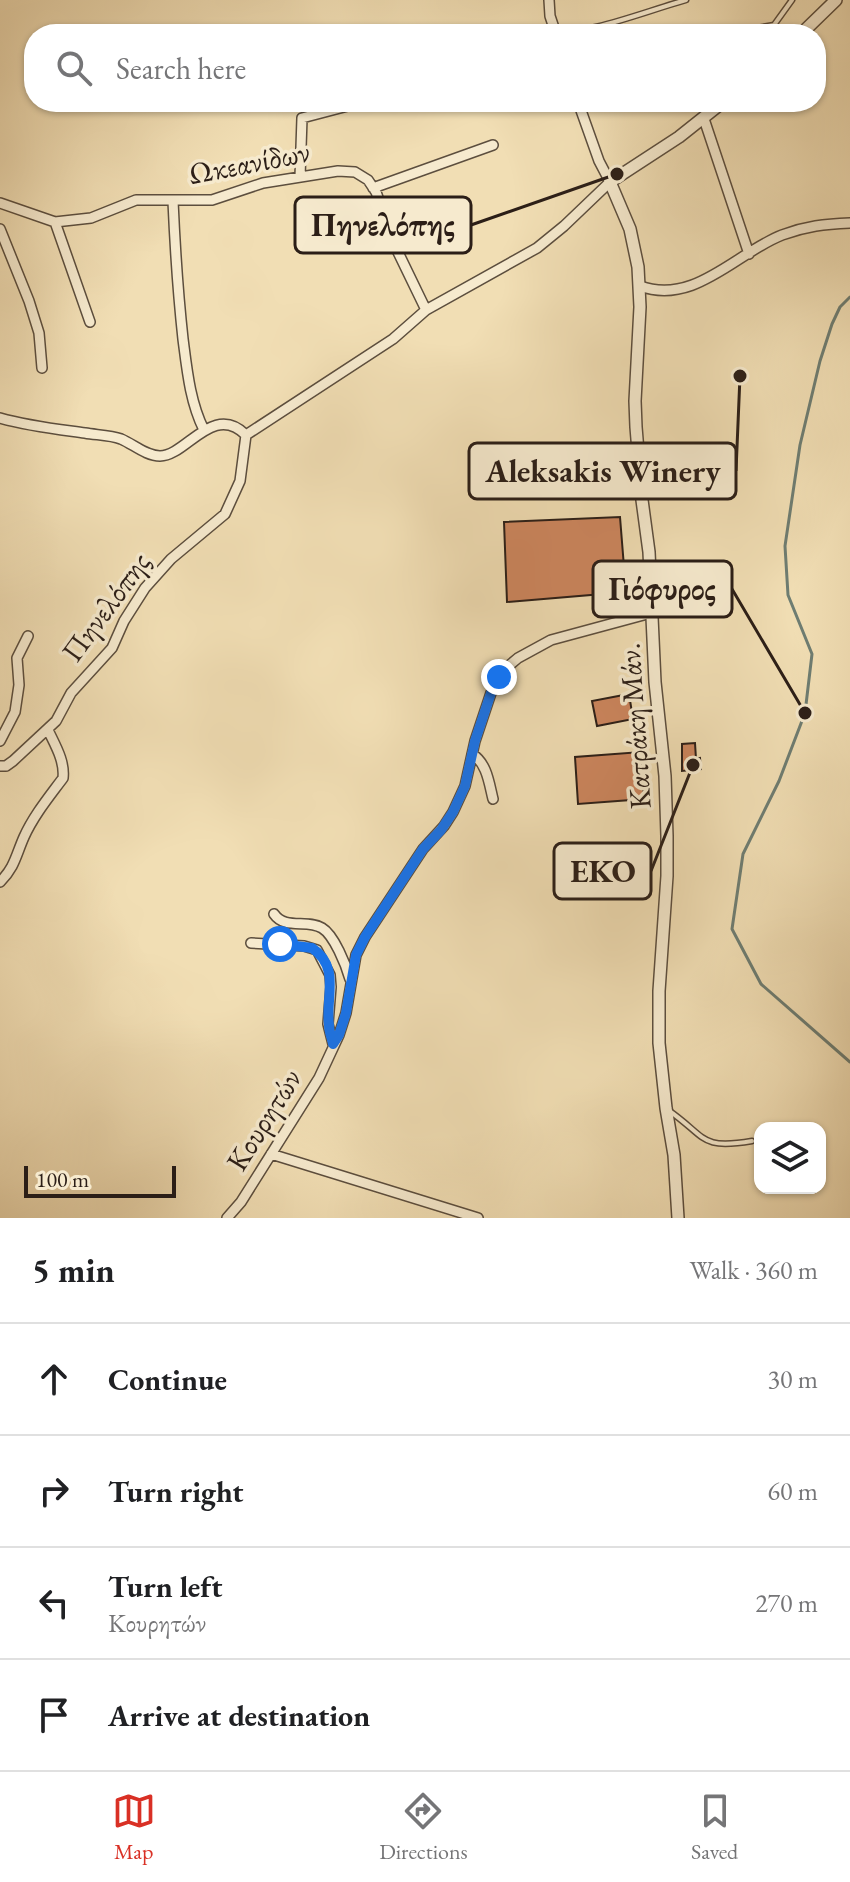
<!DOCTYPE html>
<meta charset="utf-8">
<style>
body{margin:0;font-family:"EB Garamond",serif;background:#f2f2f2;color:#202124}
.controls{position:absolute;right:24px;bottom:24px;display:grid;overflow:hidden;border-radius:16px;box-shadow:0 2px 6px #0004}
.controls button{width:72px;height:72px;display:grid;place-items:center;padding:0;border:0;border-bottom:2px solid #e0e0e0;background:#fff;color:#202124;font:40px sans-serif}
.scale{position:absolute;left:24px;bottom:20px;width:152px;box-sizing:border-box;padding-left:8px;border:4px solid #2b1e17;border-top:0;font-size:22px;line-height:28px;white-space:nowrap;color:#2b1e17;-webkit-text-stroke:6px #f6eace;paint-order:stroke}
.stop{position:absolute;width:24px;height:24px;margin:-18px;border:6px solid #1a73e8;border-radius:50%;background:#fff}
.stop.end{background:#1a73e8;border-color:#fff;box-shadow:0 2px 8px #0008}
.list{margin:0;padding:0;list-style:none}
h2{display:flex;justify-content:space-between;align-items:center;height:104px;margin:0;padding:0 32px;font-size:34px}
h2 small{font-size:26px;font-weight:400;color:#757577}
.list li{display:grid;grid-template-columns:52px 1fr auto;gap:24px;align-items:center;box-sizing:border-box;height:112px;padding:0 32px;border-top:2px solid #e0e0e0}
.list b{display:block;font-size:30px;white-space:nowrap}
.list p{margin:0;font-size:26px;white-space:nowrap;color:#757577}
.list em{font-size:26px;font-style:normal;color:#757577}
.icon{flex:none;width:44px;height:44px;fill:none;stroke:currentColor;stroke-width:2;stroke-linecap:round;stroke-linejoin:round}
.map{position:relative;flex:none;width:850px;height:1218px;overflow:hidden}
.search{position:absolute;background:#fff;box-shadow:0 2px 6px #0004;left:24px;right:24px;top:24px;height:88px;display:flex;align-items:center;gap:20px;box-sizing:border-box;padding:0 28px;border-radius:32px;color:#757577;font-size:30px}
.sheet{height:552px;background:#fff}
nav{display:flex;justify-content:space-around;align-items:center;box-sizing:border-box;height:112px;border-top:2px solid #e0e0e0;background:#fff;font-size:22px;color:#757577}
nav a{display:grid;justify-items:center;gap:4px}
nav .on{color:#d93025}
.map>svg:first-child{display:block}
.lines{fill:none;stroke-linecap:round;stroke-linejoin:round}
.stream{stroke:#6e7d72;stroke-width:3}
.building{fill:#cd865e;stroke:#2b1e17;stroke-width:2}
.service-casing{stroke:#5c4e3e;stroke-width:7}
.minor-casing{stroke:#5c4e3e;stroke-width:12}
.tertiary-casing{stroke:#5c4e3e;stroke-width:14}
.service{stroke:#f6eace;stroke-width:4}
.minor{stroke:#f6eace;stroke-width:9}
.tertiary{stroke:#f6eace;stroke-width:11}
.route{stroke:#1a73e8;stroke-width:10}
.labels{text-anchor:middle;stroke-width:7;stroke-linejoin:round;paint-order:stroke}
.street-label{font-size:30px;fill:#2b1e17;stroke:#f6eace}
.leader{fill:none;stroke:#2b1e17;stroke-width:3}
.callout-dot{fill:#2b1e17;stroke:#f6eace;stroke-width:3}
.callout{fill:#f6eace;stroke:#2b1e17;stroke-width:3}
.callout-label{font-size:32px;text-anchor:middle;font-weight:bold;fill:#2b1e17}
</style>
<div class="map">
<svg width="850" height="1218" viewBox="0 0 850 1218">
<rect width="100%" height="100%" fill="#f1deb4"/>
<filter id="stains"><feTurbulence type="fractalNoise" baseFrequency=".0025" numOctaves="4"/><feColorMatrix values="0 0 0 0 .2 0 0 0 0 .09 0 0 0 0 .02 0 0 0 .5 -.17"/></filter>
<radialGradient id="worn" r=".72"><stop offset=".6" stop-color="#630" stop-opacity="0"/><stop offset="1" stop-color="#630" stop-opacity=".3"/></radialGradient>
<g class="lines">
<path class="stream" d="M850 297 840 307 832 324 820 361 800 445 785 546 788 595 812 654 805 713 779 781 743 854 732 929 761 984 850 1062"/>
</g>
<path class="building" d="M620 517 626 592 507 602 504 522Z
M629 694 633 719 597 726 592 701Z
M695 743 696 759 700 758 701 769 682 771V744Z
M641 752 644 799 578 804 575 757Z"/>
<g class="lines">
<g class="service-casing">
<path id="service" d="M774 25 792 0
M543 34C591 34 640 13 686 0
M723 34 774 25 787 34
M668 1110C707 1137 699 1150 752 1141"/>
</g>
<g class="minor-casing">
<path id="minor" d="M549 0 550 16 556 34
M704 119 749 254
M300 177 302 118 363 102
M373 188 493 145
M173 201C175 247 178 293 183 339 187 370 190 402 204 430
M0 203 55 222 91 218 136 200H212L263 183 338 171 355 172 368 180 376 192 396 248 426 310
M55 222 90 322
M0 229 29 301 39 333 42 368
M640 286C694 306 736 253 782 235 806 226 825 224 850 223
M0 418C28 426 56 429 85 433 96 435 110 435 121 439 133 444 146 456 160 456 186 456 213 402 246 435L240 481 225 514 171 559 145 588 124 621 112 648 71 693 56 721 13 761 6 766H0
M246 435 393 339 426 310 537 248 564 226 610 182 599 161 578 102
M0 741 15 712 19 685 17 658 28 636
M472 754C487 763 489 783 493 799
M0 882C15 867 16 855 24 837 34 815 49 797 63 778 65 761 55 745 48 730
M274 914C285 930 307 919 322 928 334 935 346 965 350 979
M251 943 304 946 317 950 330 975 331 987 328 1024 333 1044
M271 1154 478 1218
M227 1218 241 1202 319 1078 339 1035 346 1013 356 955 365 937 423 849 444 826 453 812 465 786 475 741 491 693 497 680 505 669 518 658 551 640 651 613"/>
</g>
<g class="tertiary-casing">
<path id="tertiary" d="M801 34 836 0
M678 1218 674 1155 666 1108 659 1043V991L667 876V836L665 776 655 682 649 552 642 500 636 427 635 401 640 307 638 267 630 229 610 182 679 137 723 102"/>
</g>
<use href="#service" class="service"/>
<use href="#minor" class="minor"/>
<use href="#tertiary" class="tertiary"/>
</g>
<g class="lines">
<path class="route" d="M280 944 312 948C341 967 325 998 329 1025 329 1032 332 1038 333 1044L339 1035 346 1013 356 955 365 937 423 849 441 830 453 812 465 786 475 741 491 693 499 677"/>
</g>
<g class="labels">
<g class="street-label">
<text transform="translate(249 163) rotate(-11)" y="10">Ωκεανίδων</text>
<text transform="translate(106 607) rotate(-54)" y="10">Πηνελόπης</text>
<text transform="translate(635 726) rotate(-94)" y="10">Κατράκη Μάν.</text>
<text transform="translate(264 1120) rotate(-58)" y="10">Κουρητών</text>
</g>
</g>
<path class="leader" d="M617 174L471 225M740 376L736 471M805 713L732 589M693 765L651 871"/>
<g class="callout-dot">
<circle cx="617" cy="174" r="8"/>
<circle cx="740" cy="376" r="8"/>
<circle cx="805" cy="713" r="8"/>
<circle cx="693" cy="765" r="8"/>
</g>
<g class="callout">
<rect x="295" y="197" width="176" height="56" rx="8"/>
<rect x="469" y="443" width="267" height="56" rx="8"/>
<rect x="593" y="561" width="139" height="56" rx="8"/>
<rect x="554" y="843" width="97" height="56" rx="8"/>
</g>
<g class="callout-label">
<text x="383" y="236">Πηνελόπης</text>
<text x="603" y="482">Aleksakis Winery</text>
<text x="662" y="600">Γιόφυρος</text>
<text x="603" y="882">EKO</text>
</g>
<rect width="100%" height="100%" filter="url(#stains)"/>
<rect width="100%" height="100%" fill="url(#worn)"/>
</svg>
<div class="controls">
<button><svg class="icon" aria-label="layers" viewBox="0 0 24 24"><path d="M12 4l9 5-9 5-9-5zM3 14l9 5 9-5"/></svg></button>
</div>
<div class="scale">100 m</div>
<div class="stop" style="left:280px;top:944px"></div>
<div class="stop end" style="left:499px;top:677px"></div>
<div class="search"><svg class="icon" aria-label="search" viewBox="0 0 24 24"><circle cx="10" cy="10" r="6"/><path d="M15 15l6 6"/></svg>Search here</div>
</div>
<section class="sheet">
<h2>5 min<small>Walk · 360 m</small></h2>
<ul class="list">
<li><svg class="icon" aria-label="ahead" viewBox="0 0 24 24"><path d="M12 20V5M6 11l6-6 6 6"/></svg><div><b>Continue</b></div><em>30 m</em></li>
<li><svg class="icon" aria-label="right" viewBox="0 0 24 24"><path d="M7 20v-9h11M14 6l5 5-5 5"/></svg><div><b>Turn right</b></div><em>60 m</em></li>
<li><svg class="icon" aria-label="left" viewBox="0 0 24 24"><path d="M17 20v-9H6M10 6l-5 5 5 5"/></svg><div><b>Turn left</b><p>Κουρητών</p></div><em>270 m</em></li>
<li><svg class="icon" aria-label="arrive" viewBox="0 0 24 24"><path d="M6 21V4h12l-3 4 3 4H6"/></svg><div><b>Arrive at destination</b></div></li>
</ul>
</section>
<nav>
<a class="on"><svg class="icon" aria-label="map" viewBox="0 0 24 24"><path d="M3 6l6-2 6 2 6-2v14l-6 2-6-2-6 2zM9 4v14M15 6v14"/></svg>Map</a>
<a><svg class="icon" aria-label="directions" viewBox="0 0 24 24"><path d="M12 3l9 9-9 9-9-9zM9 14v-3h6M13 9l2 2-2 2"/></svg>Directions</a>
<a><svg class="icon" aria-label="saved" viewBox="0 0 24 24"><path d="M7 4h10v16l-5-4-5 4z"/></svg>Saved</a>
</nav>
